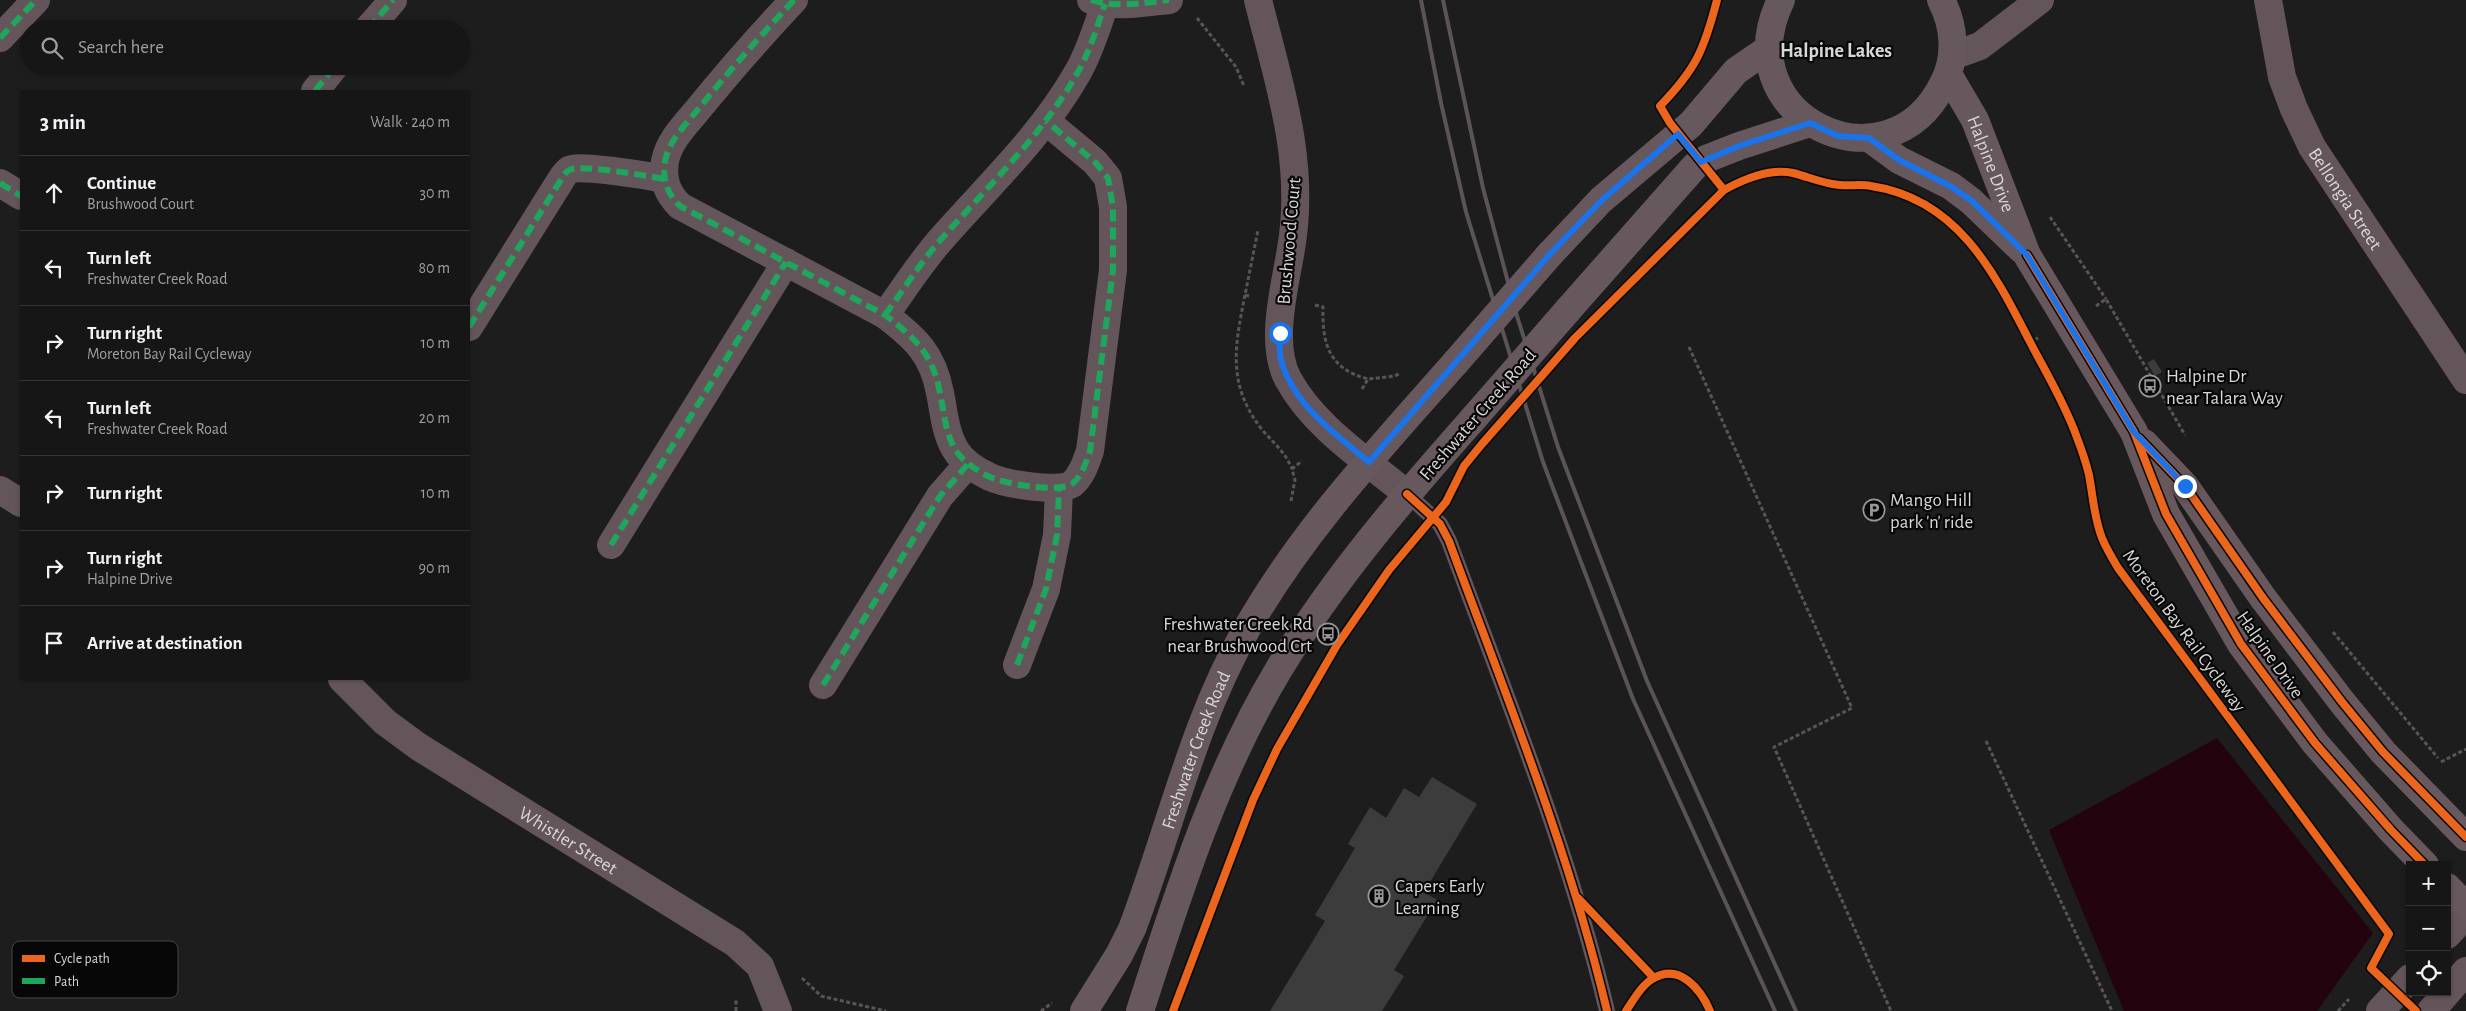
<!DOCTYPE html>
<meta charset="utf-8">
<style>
body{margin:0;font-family:"Alegreya Sans",sans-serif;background:#1f1f1f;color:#f1f3f6}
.controls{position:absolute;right:15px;bottom:15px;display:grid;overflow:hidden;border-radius:0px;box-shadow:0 1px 4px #0004}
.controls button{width:45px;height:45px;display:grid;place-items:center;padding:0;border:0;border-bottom:1px solid #353535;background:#161616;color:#f1f3f6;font:25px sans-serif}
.stop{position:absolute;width:15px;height:15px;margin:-11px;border:4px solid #1a73e8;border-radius:50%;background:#fff}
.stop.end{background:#1a73e8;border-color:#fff;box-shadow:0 1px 5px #0008}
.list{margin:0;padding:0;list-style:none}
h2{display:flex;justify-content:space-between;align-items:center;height:65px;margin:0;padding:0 20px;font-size:21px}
h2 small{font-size:16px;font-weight:400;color:#9e9fa1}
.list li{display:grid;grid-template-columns:32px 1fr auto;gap:15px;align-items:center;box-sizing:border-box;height:75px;padding:0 20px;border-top:1px solid #353535}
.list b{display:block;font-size:19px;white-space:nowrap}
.list p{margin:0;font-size:16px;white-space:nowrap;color:#9e9fa1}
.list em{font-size:16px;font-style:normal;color:#9e9fa1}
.icon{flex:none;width:28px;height:28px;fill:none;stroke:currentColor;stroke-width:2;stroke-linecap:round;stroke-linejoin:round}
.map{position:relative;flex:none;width:2466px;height:1011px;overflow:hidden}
.search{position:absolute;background:#161616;box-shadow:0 1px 4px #0004;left:20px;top:20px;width:450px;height:55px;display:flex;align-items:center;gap:12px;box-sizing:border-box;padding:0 18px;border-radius:28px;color:#9e9fa1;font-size:19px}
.panel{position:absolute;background:#161616;box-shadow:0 1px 4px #0004;left:20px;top:90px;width:450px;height:590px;border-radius:0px}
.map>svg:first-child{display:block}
.water{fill:#22030e}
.building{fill:#3b3c3b}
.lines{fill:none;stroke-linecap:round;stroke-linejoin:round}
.path{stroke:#5b5457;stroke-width:3;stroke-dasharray:4 2.5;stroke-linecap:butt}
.service{stroke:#64555b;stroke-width:16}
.minor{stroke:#64555b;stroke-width:28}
.secondary{stroke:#67585e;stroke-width:28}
.rail{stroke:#5a5457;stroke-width:4}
.secondary-bridge{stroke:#67585e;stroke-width:28}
.quiet{stroke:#20a55d;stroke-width:6;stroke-dasharray:12 6;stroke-linecap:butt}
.cycleway-casing{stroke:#080707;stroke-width:11}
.cycleway{stroke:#eb651d;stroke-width:8}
.route{stroke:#1a73e8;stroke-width:6}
.labels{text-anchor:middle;stroke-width:4.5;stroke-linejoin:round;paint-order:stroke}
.street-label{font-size:19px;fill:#d8d6d7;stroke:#080707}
.poi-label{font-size:19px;fill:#d8d6d7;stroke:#080707;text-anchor:start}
.neighbourhood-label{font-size:20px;font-weight:bold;fill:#d8d6d7;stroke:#080707}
.key{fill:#080707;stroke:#464545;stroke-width:1}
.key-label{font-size:14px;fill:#d8d6d7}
</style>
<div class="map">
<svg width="2466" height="1011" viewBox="0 0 2466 1011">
<rect width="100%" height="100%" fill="#1e1d1d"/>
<path class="water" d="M2217 738 2373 933 2317 1011H2124L2049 830Z"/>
<path class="building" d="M2154 359 2162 372 2155 376 2147 363Z
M1432 777 1477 804 1424 892 1437 900 1394 970 1404 976 1382 1011H1270L1325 921 1315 915 1355 848 1348 844 1370 807 1386 818 1404 788 1419 797Z"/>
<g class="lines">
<path class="path" d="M1197 18 1236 67 1244 86
M2050 217 2106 299
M1245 295C1235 345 1227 383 1260 427 1272 442 1285 451 1292 469
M1249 296 1245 295 1258 230
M1315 305 1323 307C1322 344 1329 369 1368 379
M2096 306 2106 299 2185 435
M2030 342 2038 338
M1689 347 1852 708 1774 747 1891 1011
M1362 389 1368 379 1395 376 1400 373
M1291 501 1295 480 1292 469 1302 461
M2333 632 2438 758
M1986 741 2112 1011
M2441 762 2466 749
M802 978 821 996 886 1011
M736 1011V999
M1041 1011 1052 1003
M2338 1011 2349 999"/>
<path class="service" d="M1407 494 1440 524 1449 541C1506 696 1569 850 1607 1011"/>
<g class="minor">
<path d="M794 0C761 35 730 70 700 107 687 123 669 140 665 161 662 180 667 193 680 206L885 315C915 338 933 354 940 393 944 412 945 432 955 449 962 461 977 471 990 477 1005 484 1059 493 1072 484 1082 476 1086 462 1090 451L1113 270V207L1108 178 1095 162 1046 121"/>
<path d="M1091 0C1116 8 1143 3 1169 0"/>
<path d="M1258 0C1279 84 1306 161 1291 249 1285 286 1269 344 1288 379 1314 427 1366 460 1407 494"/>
<path id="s1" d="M2268 0 2282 77 2294 109 2312 147 2466 380"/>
<path d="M368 29 393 0"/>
<path d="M0 38 36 0"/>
<path d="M1952 56 1980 46 2040 0"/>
<path d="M315 91 335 66"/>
<path d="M0 183 21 196"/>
<path d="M885 315C904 289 922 260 944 236 991 183 1043 134 1078 72 1090 51 1097 27 1105 4"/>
<path d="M469 327 557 186C560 182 564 173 569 170 578 164 650 176 664 179"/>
<path d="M0 490 21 503"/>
<path d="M611 545 786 262"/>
<path d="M1017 665 1046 589 1057 535 1059 489"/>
<path id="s2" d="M342 679 385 722 419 747 735 943 760 966 778 1011"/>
<path d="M823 685 940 496 968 464"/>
<path d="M2447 935 2466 915"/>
<path d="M2380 1011 2410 978"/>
<path d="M2431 1011 2466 971"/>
</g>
<g class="secondary">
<path d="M1781 0C1724 116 1887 196 1943 84 1957 58 1955 26 1941 0"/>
<path id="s3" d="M1948 74 1975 120 2027 255 2134 432 2166 514 2241 644 2315 743 2391 830 2425 865"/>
<path d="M1869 138 1899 160 1951 186 1971 201 2021 249"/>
<path d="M1550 254 1601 200 1691 124 1736 71 1768 49"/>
<path d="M1568 310 1695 166 1706 159 1739 146 1810 123"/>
<path d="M2144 443 2185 486 2263 598 2342 702 2383 752 2466 837"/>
<path d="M2447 887 2466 906"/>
<path id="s4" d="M1084 1011 1119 955 1132 929C1170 829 1193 723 1246 630 1302 531 1381 447 1456 362"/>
<path d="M1140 1011C1178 894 1215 775 1279 669 1334 578 1403 498 1473 419"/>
</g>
<path class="rail" d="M1421 0 1441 103 1466 212 1543 462 1633 699 1775 1011
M1443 0 1483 188 1517 316 1558 447 1647 681 1796 1011"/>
<path class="secondary-bridge" d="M1456 362 1550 254
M1473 419 1568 310"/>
<path class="quiet" d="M794 0C761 35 730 70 700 107 687 123 669 140 665 161 662 180 667 193 680 206L885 315C915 338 933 354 940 393 944 412 945 432 955 449 962 461 977 471 990 477 1005 484 1059 493 1072 484 1082 476 1086 462 1090 451L1113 270V207L1108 178 1095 162 1046 121
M1091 0C1116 8 1143 3 1169 0
M368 29 393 0
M0 38 36 0
M315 91 335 66
M0 183 21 196
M885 315C904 289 922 260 944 236 991 183 1043 134 1078 72 1090 51 1097 27 1105 4
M469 327 557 186C560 182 564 173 569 170 578 164 650 176 664 179
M611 545 786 262
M1017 665 1046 589 1057 535 1059 489
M823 685 940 496 968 464"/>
<g class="cycleway-casing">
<path id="cycleway" d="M1717 0C1704 50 1696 69 1660 106L1670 123 1724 190C1744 179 1769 168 1793 173 1809 177 1823 184 1840 185 1850 186 1861 184 1871 186 1957 199 1993 270 2029 340 2045 371 2064 402 2076 435 2081 448 2086 462 2089 475 2093 496 2094 518 2102 538 2106 548 2112 558 2118 568L2389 934 2371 968 2416 1011
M2027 255 2134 432 2166 514 2241 644 2315 743 2391 830 2425 865
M2139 438 2185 486 2263 598 2342 702 2383 752 2466 837
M1407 494 1440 524 1449 541C1506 696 1569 850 1607 1011
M1578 898 1654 978
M1173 1011 1253 800 1277 749 1337 645 1389 570 1446 502 1464 466 1482 444 1575 338 1724 190
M1626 1011C1633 1001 1642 984 1654 978 1680 963 1701 990 1710 1011"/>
</g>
<use href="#cycleway" class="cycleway"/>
</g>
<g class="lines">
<path class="route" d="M1280 333C1280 342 1279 352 1281 360 1293 404 1335 434 1369 462L1550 254 1602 200 1678 134 1701 162 1739 146 1810 123 1838 136 1869 138 1899 160 1950 186 1972 201 2027 255 2134 432 2185 486"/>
</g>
<defs>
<g id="bus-ring" transform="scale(1.125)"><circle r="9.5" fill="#080707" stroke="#979596" stroke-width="1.5"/><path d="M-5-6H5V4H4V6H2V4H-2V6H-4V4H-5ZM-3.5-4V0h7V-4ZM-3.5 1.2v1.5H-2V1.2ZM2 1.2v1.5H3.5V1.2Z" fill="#979596"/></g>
<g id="parking-ring" transform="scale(1.125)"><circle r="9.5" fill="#080707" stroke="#979596" stroke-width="1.5"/><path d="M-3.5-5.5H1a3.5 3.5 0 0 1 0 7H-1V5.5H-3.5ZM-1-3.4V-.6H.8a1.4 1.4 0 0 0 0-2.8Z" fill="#979596"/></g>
<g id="building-ring" transform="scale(1.125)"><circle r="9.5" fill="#080707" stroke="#979596" stroke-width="1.5"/><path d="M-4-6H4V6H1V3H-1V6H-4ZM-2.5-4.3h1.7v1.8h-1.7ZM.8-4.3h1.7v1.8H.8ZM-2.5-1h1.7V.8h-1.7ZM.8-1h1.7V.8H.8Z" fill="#979596"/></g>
</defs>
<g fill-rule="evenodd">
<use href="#bus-ring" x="2150" y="386"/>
<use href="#parking-ring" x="1874" y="510"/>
<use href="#bus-ring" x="1328" y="634"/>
<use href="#building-ring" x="1379" y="896"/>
</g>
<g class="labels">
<g class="street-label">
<text dy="7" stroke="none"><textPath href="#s3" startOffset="100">Halpine Drive</textPath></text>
<text dy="7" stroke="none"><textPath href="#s1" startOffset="216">Bellongia Street</textPath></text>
<text transform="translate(1288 241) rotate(-85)" y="7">Brushwood Court</text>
<text transform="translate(1477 414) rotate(-49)" y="7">Freshwater Creek Road</text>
<text transform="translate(2185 630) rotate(54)" y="7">Moreton Bay Rail Cycleway</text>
<text transform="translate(2271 654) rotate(55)" y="7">Halpine Drive</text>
<text dy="7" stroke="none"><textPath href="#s4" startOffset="285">Freshwater Creek Road</textPath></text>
<text dy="7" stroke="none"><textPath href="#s2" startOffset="279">Whistler Street</textPath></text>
</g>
<g class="poi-label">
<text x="2166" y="382">Halpine Dr<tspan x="2166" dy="22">near Talara Way</tspan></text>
<text x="1890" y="506">Mango Hill<tspan x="1890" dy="22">park 'n' ride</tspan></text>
<text x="1312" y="630" text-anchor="end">Freshwater Creek Rd<tspan x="1312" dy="22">near Brushwood Crt</tspan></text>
<text x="1395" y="892">Capers Early<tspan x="1395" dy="22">Learning</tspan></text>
</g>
<g class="neighbourhood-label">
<text x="1836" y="57">Halpine Lakes</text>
</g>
</g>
<rect x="12" y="941" width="166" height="57" rx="8" class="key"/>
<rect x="22" y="955" width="23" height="7" fill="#eb651d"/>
<rect x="22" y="978" width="23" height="6" fill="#20a55d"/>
<g class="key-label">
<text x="54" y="963">Cycle path</text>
<text x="54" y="986">Path</text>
</g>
</svg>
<div class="controls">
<button>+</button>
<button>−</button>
<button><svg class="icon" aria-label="locate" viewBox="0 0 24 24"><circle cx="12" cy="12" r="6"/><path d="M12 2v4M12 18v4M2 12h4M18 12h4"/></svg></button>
</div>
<div class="stop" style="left:1280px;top:333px"></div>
<div class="stop end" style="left:2185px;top:486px"></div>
<div class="search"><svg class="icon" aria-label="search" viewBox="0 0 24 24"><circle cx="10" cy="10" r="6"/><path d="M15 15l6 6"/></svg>Search here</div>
<section class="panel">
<h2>3 min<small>Walk · 240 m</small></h2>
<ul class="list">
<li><svg class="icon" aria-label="ahead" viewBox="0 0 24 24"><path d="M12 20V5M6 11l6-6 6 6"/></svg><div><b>Continue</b><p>Brushwood Court</p></div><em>30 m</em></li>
<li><svg class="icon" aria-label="left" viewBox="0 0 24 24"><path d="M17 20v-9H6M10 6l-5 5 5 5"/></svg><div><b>Turn left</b><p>Freshwater Creek Road</p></div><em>80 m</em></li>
<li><svg class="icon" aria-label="right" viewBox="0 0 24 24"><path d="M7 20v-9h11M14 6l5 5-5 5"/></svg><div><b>Turn right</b><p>Moreton Bay Rail Cycleway</p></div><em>10 m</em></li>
<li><svg class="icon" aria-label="left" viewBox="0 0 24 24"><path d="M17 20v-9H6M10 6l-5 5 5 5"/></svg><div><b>Turn left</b><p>Freshwater Creek Road</p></div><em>20 m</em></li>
<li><svg class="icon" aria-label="right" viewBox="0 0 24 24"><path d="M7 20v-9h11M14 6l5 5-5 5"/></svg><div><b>Turn right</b></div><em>10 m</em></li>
<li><svg class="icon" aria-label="right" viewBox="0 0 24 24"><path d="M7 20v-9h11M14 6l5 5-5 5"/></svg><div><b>Turn right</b><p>Halpine Drive</p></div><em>90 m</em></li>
<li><svg class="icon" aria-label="arrive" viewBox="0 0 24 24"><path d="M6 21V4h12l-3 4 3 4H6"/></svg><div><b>Arrive at destination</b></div></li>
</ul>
</section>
</div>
